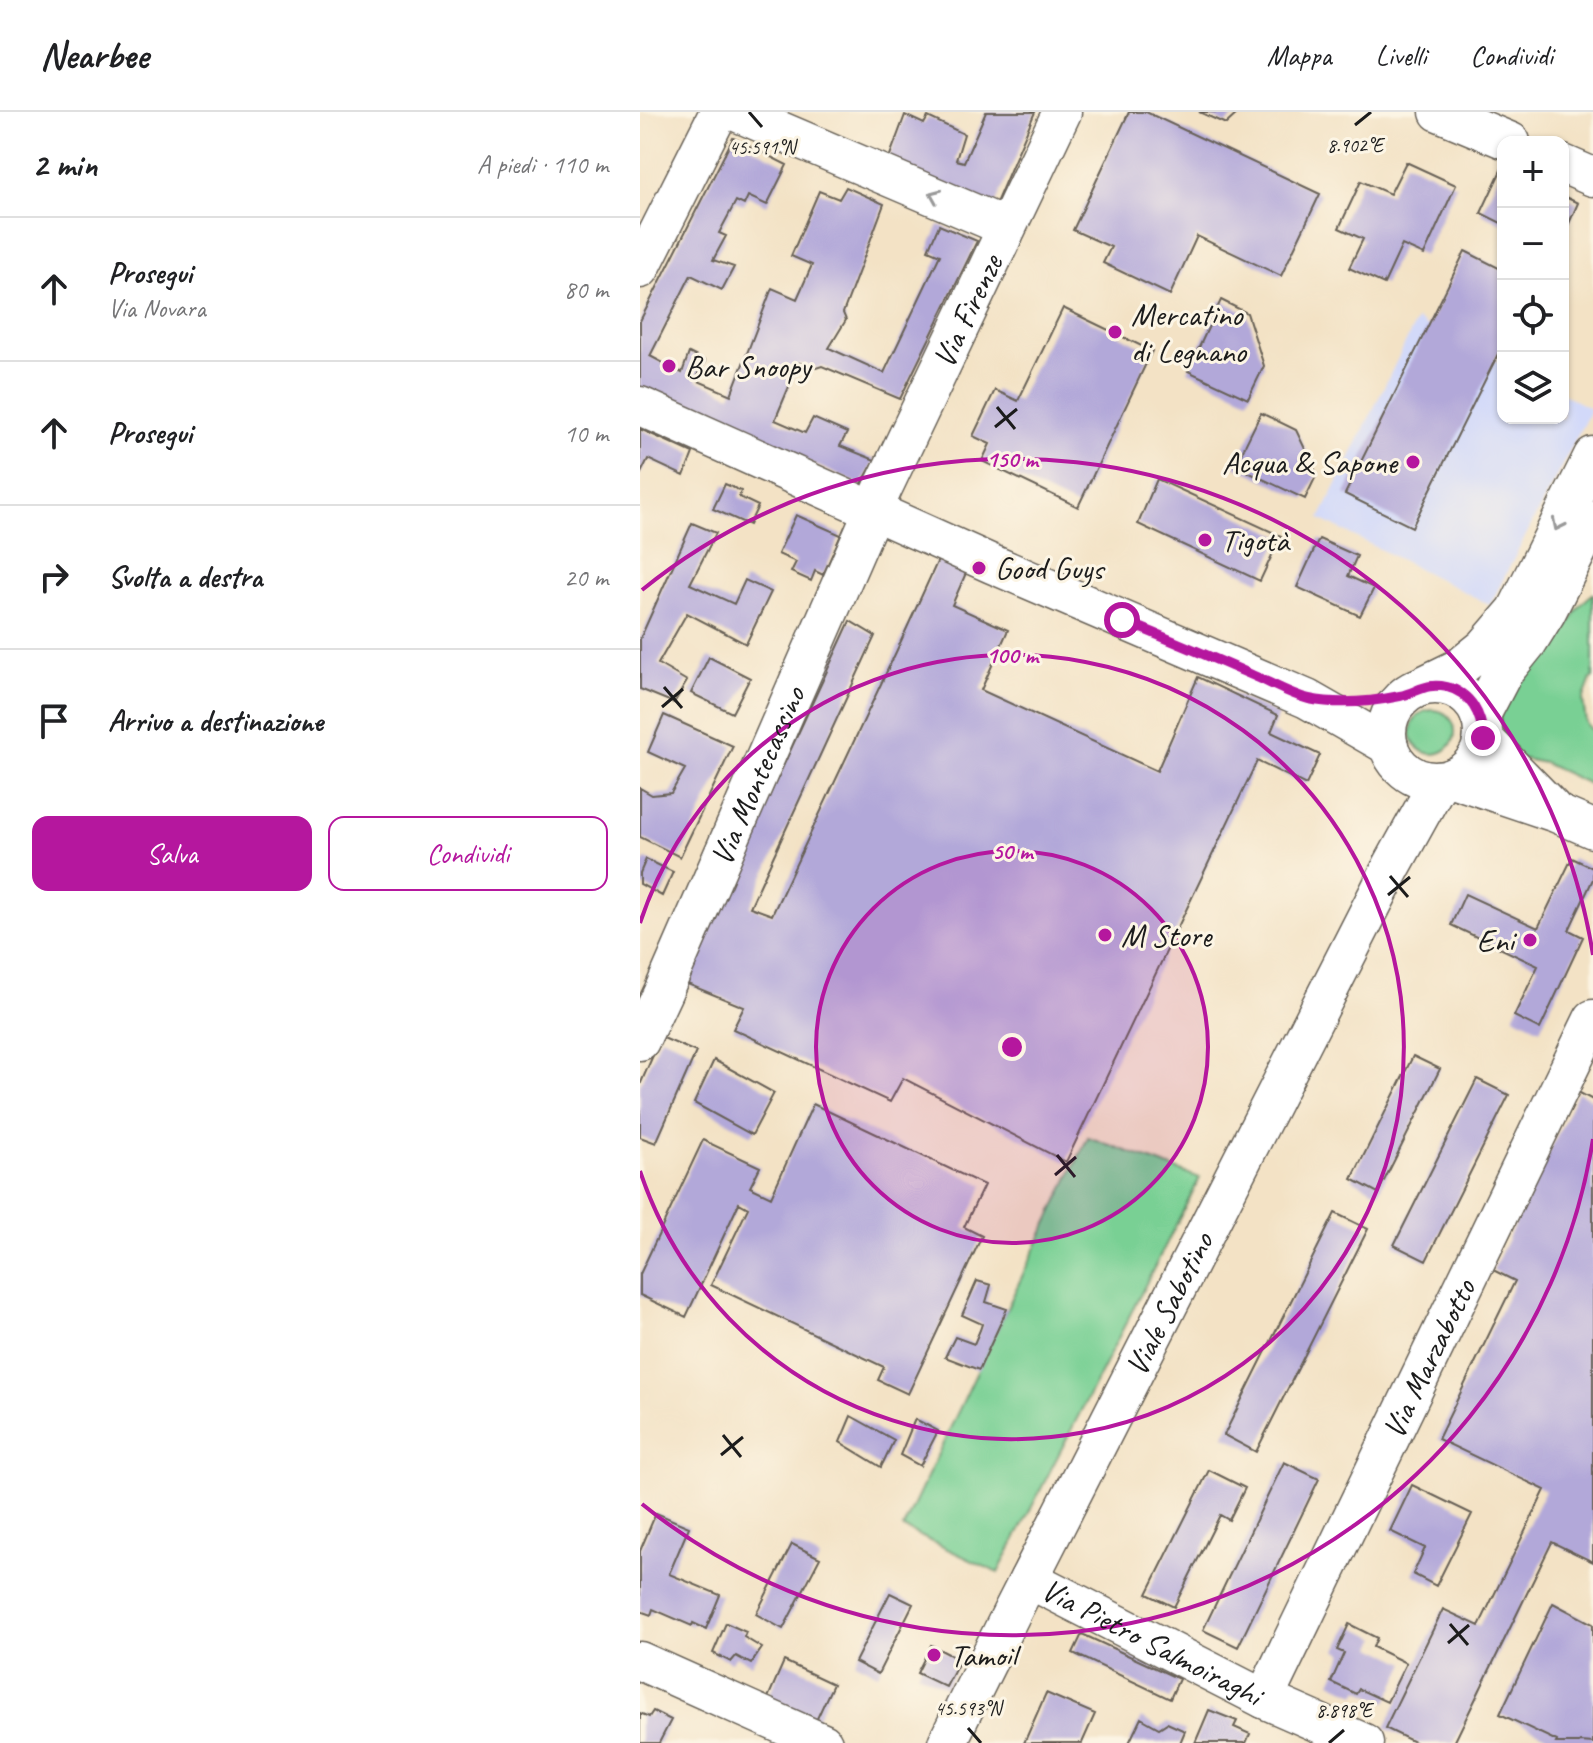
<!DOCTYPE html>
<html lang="it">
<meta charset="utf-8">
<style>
body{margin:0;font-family:Caveat,sans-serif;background:#f2f2f2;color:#202124}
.controls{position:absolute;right:24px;top:24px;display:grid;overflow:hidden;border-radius:16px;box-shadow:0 2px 6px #0004}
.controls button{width:72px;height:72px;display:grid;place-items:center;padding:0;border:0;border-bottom:2px solid #e0e0e0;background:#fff;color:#202124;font:40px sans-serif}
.stop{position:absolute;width:24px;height:24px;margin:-18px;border:6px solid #b5179e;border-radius:50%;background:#fff}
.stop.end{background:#b5179e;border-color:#fff;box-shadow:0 2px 8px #0008}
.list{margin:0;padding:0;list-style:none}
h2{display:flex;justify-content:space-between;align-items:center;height:104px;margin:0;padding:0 32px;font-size:34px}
h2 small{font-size:26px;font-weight:400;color:#757577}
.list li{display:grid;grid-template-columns:52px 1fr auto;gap:24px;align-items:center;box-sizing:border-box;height:144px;padding:0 32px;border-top:2px solid #e0e0e0}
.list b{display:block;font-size:30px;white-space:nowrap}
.list p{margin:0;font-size:26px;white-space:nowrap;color:#757577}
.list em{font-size:26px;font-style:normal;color:#757577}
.actions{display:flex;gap:16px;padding:24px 32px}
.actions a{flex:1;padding:18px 0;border:2px solid #b5179e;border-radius:16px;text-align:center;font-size:28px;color:#b5179e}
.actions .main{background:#b5179e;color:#fff}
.icon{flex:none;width:44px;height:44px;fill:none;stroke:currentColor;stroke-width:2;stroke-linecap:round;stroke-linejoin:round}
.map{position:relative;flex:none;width:953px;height:1631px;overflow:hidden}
header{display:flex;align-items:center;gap:48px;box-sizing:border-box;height:112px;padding:0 40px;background:#fff;border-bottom:2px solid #e0e0e0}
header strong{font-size:38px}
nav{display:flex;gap:44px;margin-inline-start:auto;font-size:28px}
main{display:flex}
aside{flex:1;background:#fff}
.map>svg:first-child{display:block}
.built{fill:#d2d9f9}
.green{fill:#79d094;stroke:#4a7658;stroke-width:2}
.building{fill:#b2a8d9}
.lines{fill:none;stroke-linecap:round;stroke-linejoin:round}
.minor-casing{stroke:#676157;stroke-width:41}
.minor{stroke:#fff;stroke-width:38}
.oneway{stroke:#999}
.route{stroke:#b5179e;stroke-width:10}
.ticks{fill:none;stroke:#1c1c1c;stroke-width:3}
.ring{fill:none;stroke:#b5179e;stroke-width:4}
.poi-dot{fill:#b5179e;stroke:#fcf5e5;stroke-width:3}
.labels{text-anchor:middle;stroke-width:6;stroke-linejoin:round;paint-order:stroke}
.street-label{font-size:32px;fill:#1c1c1c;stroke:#fcf5e5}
.poi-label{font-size:32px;fill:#1c1c1c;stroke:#fcf5e5;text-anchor:start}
.ticks-label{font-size:20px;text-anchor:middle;fill:#1c1c1c;stroke:#fcf5e5;stroke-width:6;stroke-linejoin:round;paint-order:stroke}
.centre{fill:#b5179e;stroke:#fcf5e5;stroke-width:4}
.ring-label{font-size:24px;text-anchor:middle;font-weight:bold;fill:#b5179e;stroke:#fcf5e5;stroke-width:6;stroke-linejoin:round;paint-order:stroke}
</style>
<header>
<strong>Nearbee</strong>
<nav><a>Mappa</a><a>Livelli</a><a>Condividi</a></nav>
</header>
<main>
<aside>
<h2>2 min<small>A piedi · 110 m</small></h2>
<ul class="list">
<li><svg class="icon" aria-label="ahead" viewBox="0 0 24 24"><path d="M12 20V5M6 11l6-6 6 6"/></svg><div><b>Prosegui</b><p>Via Novara</p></div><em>80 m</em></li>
<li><svg class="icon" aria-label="ahead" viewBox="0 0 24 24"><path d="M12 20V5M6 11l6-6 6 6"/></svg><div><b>Prosegui</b></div><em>10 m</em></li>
<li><svg class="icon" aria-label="right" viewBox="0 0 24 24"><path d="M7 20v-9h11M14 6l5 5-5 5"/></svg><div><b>Svolta a destra</b></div><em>20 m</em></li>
<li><svg class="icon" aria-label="arrive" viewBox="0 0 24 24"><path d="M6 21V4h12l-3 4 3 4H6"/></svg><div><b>Arrivo a destinazione</b></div></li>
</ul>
<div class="actions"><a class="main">Salva</a><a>Condividi</a></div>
</aside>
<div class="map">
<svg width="953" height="1631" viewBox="0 0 953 1631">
<rect width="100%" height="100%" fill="#fcf5e5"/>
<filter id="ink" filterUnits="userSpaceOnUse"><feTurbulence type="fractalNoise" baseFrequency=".0125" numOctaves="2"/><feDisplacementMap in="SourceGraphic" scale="16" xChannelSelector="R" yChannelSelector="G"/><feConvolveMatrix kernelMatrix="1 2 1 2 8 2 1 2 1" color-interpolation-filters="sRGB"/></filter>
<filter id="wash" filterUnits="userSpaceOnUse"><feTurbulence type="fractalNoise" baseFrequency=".006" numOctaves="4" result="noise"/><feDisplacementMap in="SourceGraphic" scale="32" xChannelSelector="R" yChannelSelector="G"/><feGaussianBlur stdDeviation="1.8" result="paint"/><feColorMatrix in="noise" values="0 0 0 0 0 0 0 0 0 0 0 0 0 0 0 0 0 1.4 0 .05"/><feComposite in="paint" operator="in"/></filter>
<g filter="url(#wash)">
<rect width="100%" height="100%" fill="#f3e2c5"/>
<path class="built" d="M777 207 787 215 863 252V306H923V282L951 297 850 493 680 407Z"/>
<path class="green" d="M953 482V565L951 567 943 588 946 611 953 620V674L904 651 874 645 863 625 859 602 883 554C897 549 911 542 920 529 932 511 934 495 953 482Z
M771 620a22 22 0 1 1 44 0a22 22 0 1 1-44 0Z
M448 1025 560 1066 358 1461 263 1416Z"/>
<g id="blocks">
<path class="building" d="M346 0H395L353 98 248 49 265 3 284 12 288 5 324 22 316 48 324 50Z
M489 0H506L680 82 641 164 557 124 530 183 463 151 471 135 433 118Z
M559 0H599L586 12Z
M93 26 147 53 127 93 108 84 104 93 96 89 79 121 86 124 73 148 94 155 82 178 51 163 10 244 42 261 49 241 65 249 56 268 91 283 132 176 157 187 172 153 151 144 179 79 199 87 206 75 244 92 203 201 206 208 189 236 244 261 300 143 288 138 299 113 337 129 260 287 182 254 176 256 159 251 135 308 165 321 173 306 207 321 200 334 235 348 221 373 0 276V209Z
M766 50 816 73 784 143 762 133 744 172 709 156 723 127 699 116 721 69 750 82Z
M863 54V112L841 101Z
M923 84 938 91 923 125Z
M825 139 863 158V232L772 415 705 382Z
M581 188 607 201 624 254 608 287 548 259Z
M423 196 512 239 438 395 342 349 350 332 333 324 355 278 378 289Z
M621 301 656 318 677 362 665 387 595 354Z
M0 317 53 341 44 364 8 347 0 363Z
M517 367 641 424 620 469 498 412Z
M85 372 101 379 99 385 118 394 109 413 73 397Z
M156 403 201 423 183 463 175 459 171 469 151 460 156 450 138 442Z
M52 411 76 421 50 472 94 492 105 468 131 480 106 532 47 501 18 552 47 569 34 591 0 577V527Z
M679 427 717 444 708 464 734 476 720 504 657 475Z
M298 448 326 461 312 493 368 518 341 578 517 659 558 565 638 603 631 620 680 643 666 673 617 649 426 1050 263 966 250 990 93 917 104 895 45 871 86 778 210 509 235 524 110 795 132 803 256 540Z
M69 545 110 566 92 601 51 581Z
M24 603 93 634 40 745 0 725V676L12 683 31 681 45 657 8 640Z
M932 746 953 756V767L929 818 943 825 900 917 874 904 898 854 811 813 825 782 898 816Z
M6 747 33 760 22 784 0 772V761Z
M21 925 56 940 16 1031 0 1025V973Z
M773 944 800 957 738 1081 712 1067Z
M74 948 134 981 112 1023 54 991Z
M837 967 869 983 786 1149 754 1133Z
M938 980 953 988V1450L912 1430 814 1631H776L745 1616 803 1497 839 1514 905 1378 798 1327 875 1169 853 1158Z
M173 992 344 1073 324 1115 342 1124 268 1282 238 1268 244 1255 71 1173 108 1096 99 1091 46 1205 0 1183V1162L63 1028 120 1055 110 1075 131 1085Z
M695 1101 728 1117 616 1340 584 1323Z
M337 1169 351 1173 346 1190 367 1197 339 1258 305 1245 315 1225 334 1232 340 1218 342 1212 322 1203Z
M211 1304 254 1328 241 1355 200 1330Z
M275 1307 298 1319 280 1354 260 1343Z
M644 1350 679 1367 598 1535 563 1518Z
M569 1358 605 1376 589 1408 580 1403 534 1495 507 1482Z
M772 1373 832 1402 796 1474 773 1462 785 1436 750 1419Z
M16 1401 49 1415 29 1462 80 1483 66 1517 53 1511 52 1514 13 1497 11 1503 0 1499V1439Z
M152 1432 180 1446 143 1517 116 1502Z
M250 1481 273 1492 238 1562 215 1550Z
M913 1491 953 1512V1631L940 1630 939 1631H916L917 1629 860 1602Z
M86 1511 106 1520 104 1525 122 1536 111 1552 96 1544 91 1550 73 1541Z
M709 1512 737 1526 733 1535 766 1551 747 1590 719 1577 716 1582 691 1570 704 1541 697 1538Z
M442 1522 539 1567 530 1587 433 1541Z
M291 1533 320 1548 306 1575 277 1561Z
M144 1549 193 1572 175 1611 127 1588Z
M406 1581 455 1602 442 1631H384Z
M569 1598 597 1609 594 1615 610 1622 606 1631H555Z
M13 1599 31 1608 19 1631H0V1601L9 1605Z
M501 1606 519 1616 527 1611 545 1619 540 1631H489Z"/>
</g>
</g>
<g filter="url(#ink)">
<use href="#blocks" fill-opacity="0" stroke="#676157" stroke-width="2"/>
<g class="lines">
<g class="minor-casing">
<g id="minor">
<path d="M96 0 366 115"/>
<path d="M799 0 871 30"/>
<path d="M923 52 953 65"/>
<path d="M0 157 79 0"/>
<path d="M0 294 352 452 667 587 749 634"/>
<circle cx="795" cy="621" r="48"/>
<path d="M780 575 819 556 845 535 876 499 953 344"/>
<path d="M840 605 863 561 888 530 906 501 953 408"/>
<path d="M843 626 912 696"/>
<path d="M812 666 916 701 953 717"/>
<path id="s1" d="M0 929 23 880 243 376 422 0"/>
<path id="s2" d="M389 1467 624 1587 724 1631"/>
<path d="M0 1549 183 1631"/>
<path id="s3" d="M624 1587 953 907"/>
<path id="s4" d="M307 1631 373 1498 752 754 799 669"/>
</g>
</g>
<use href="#minor" class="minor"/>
</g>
<defs><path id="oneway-chevron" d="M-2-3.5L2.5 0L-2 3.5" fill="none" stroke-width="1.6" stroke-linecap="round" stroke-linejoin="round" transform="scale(2)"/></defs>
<g class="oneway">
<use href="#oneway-chevron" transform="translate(295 83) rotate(-157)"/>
<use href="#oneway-chevron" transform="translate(918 413) rotate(116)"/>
</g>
</g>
<g class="lines" filter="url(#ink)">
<path class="route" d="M482 508C526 526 569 544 612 563 629 570 651 583 669 587 698 593 731 590 760 584 778 580 786 570 807 575 831 581 842 603 843 626"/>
</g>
<path class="ticks" d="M109 0 122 15M715 13 731 0M357 295 375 317M355 315 377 297M24 575 42 596M22 595 43 577M750 764 768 785M748 783 770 765M417 1043 435 1065M415 1063 436 1045M83 1323 101 1345M81 1343 103 1325M810 1512 828 1533M808 1531 829 1513M328 1616 341 1631M689 1631 704 1618"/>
<circle cx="372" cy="935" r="196" fill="#b5179e" fill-opacity=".12"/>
<g class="ring">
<circle cx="372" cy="935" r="196"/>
<path d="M0 811A392 392 0 1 1 0 1059"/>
<path d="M953 1027A588 588 0 0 1 2 1392M2 478A588 588 0 0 1 953 843"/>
</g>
<g class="poi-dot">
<circle cx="475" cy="220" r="8"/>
<circle cx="29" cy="254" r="8"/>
<circle cx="773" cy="350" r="8"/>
<circle cx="565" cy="428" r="8"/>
<circle cx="339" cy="456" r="8"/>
<circle cx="465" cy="823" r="8"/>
<circle cx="890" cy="828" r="8"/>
<circle cx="294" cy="1543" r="8"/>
</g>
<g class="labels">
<g class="street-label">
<text dy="11" stroke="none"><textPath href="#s1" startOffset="800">Via Firenze</textPath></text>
<text dy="11" stroke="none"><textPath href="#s1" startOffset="290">Via Montecassino</textPath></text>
<text dy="11" stroke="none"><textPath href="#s4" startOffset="492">Viale Sabotino</textPath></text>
<text dy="11" stroke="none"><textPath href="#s3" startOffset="378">Via Marzabotto</textPath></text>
<text dy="11" stroke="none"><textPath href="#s2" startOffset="138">Via Pietro Salmoiraghi</textPath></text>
</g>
<g class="poi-label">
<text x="491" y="213">Mercatino<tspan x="491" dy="37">di Legnano</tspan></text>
<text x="45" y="265">Bar Snoopy</text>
<text x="757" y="361" text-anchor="end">Acqua &amp; Sapone</text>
<text x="581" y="439">Tigotà</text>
<text x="355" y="467">Good Guys</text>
<text x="481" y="834">M Store</text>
<text x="874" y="839" text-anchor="end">Eni</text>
<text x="310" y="1554">Tamoil</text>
</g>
</g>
<g class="ticks-label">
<text x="715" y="40">8.902°E</text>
<text x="122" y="42">45.591°N</text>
<text x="328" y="1603">45.593°N</text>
<text x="704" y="1605">8.898°E</text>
</g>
<circle cx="372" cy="935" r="12" class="centre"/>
<g class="ring-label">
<text x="372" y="355">150 m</text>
<text x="372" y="551">100 m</text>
<text x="372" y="747">50 m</text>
</g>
</svg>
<div class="controls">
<button>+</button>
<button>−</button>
<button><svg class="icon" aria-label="locate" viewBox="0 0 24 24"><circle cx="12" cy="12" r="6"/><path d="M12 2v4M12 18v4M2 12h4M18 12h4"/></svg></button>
<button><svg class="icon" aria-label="layers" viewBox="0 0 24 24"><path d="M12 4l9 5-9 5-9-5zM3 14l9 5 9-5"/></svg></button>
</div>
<div class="stop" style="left:482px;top:508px"></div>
<div class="stop end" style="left:843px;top:626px"></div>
</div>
</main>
